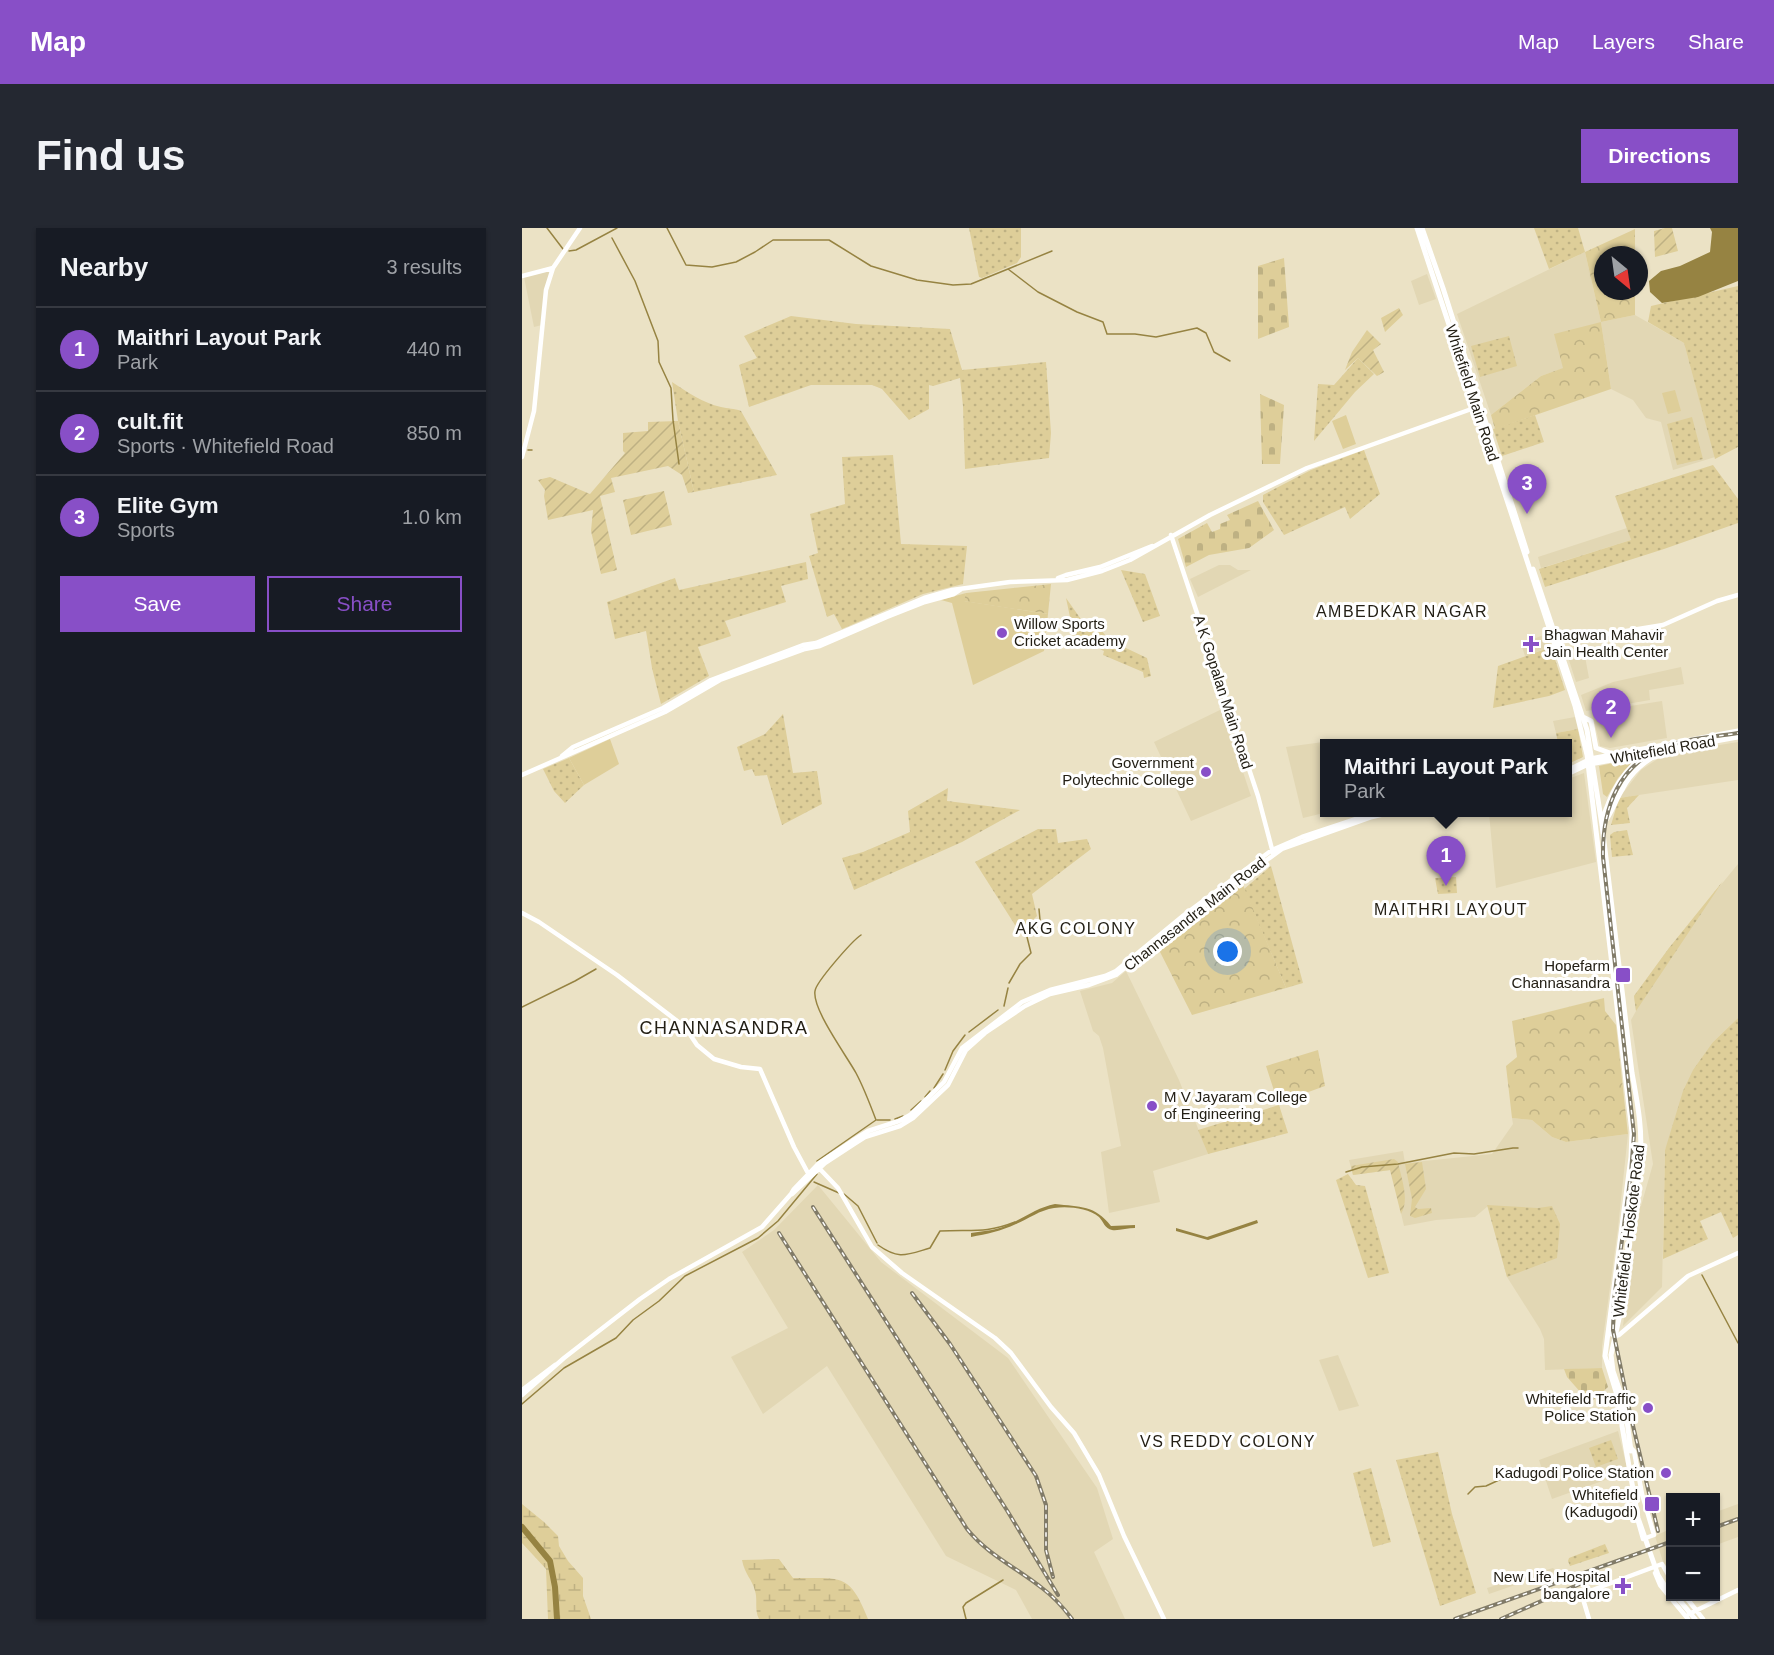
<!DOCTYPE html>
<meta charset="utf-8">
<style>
body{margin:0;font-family:Arial,sans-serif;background:#242831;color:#f1f3f6}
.controls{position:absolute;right:18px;bottom:18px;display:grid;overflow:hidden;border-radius:0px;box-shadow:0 2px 4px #0004}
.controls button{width:54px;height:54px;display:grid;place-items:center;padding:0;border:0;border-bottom:2px solid #363941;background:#171b24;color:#f1f3f6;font:30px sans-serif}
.compass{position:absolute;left:1072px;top:18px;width:54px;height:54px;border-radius:50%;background:#171b24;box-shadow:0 2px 4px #0004;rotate:151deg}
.you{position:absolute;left:706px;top:724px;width:21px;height:21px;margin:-15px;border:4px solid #fff;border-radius:50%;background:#1a73e8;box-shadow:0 0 0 9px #1a73e833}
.badge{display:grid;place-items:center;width:39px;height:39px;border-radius:50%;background:#884fc7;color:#fff;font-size:20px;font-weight:700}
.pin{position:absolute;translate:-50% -50px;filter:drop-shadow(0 2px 3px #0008)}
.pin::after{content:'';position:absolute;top:32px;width:21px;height:18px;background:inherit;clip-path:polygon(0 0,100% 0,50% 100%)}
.popup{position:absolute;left:798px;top:511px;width:252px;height:78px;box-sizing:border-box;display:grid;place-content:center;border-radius:0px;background:#171b24;filter:drop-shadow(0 2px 4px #0005);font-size:20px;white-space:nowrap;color:#9ea1a6}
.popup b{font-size:22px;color:#f1f3f6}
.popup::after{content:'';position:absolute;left:50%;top:100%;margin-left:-12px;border:12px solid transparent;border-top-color:#171b24}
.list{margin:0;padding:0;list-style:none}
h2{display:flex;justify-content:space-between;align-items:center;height:78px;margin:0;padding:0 24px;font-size:26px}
h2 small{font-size:20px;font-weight:400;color:#9ea1a6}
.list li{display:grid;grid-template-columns:39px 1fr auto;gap:18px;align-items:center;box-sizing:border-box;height:84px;padding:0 24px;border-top:2px solid #363941}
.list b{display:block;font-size:22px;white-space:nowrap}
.list p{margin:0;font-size:20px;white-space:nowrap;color:#9ea1a6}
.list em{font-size:20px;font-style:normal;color:#9ea1a6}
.actions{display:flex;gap:12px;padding:18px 24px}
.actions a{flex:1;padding:14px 0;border:2px solid #884fc7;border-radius:0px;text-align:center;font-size:21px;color:#884fc7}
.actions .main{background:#884fc7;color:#fff}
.map{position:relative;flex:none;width:1216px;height:1391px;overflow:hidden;border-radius:0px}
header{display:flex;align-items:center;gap:36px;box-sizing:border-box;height:84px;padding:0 30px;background:#884fc7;color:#fff}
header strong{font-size:28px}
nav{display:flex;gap:33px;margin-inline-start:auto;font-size:21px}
.intro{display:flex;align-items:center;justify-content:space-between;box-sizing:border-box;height:144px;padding:0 36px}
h1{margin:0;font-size:42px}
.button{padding:15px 27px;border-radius:0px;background:#884fc7;color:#fff;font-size:21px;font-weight:700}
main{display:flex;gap:36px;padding:0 36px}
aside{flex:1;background:#171b24;border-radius:0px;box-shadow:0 2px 4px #0004}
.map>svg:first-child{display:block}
.built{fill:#e2d7b4}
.grass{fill:url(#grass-dots)}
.forest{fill:url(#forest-crowns)}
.wetland{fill:url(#wetland-marsh)}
.cemetery{fill:url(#cemetery-stones)}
.garden{fill:url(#garden-furrows)}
.pitch{fill:#dece99}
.water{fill:#968342}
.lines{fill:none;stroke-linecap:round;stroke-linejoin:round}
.stream{stroke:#968342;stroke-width:1.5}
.river{stroke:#968342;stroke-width:6}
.secondary{stroke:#fff;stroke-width:4.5}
.primary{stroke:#fff;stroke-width:5}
.rail-casing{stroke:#817b68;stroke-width:4}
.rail{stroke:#fff;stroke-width:1.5;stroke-dasharray:4.5;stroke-linecap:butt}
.poi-dot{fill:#884fc7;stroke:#fff;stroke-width:2}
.labels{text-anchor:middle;stroke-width:6;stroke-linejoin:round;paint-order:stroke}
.street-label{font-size:15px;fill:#242016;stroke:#fff}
.poi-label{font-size:15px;fill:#242016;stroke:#fff;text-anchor:end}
.neighbourhood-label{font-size:16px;letter-spacing:1.5px;fill:#242016;stroke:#fff}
.quarter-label{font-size:18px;letter-spacing:1.5px;fill:#242016;stroke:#fff}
</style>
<header>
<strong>Map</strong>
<nav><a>Map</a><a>Layers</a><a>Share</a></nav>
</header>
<div class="intro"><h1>Find us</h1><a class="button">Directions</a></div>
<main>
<aside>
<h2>Nearby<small>3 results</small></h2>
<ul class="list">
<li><span class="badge">1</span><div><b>Maithri Layout Park</b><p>Park</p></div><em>440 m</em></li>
<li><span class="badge">2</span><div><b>cult.fit</b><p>Sports · Whitefield Road</p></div><em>850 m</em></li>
<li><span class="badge">3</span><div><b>Elite Gym</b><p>Sports</p></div><em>1.0 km</em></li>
</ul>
<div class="actions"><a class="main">Save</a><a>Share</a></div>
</aside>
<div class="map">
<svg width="1216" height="1391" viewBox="0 0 1216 1391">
<defs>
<pattern id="grass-dots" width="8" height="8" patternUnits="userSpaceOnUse" patternTransform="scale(1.5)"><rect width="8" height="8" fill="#dece99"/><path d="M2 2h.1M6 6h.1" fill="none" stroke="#beb183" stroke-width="1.8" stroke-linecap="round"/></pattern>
<pattern id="forest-crowns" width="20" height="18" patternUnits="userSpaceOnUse" patternTransform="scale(1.5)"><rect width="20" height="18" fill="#dece99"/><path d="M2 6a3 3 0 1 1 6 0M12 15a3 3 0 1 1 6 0" fill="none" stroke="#beb183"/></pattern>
<pattern id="wetland-marsh" width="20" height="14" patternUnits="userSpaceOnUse" patternTransform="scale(1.5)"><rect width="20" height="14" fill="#dece99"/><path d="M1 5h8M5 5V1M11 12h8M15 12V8" fill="none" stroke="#beb183"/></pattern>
<pattern id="cemetery-stones" width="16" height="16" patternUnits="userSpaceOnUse" patternTransform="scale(1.5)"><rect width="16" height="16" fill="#dece99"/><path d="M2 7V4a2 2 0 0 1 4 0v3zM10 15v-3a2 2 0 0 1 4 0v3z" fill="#beb183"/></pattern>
<pattern id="garden-furrows" width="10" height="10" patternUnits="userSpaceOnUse" patternTransform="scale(1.5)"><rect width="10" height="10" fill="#dece99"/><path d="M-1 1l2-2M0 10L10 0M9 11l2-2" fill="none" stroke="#beb183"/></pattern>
</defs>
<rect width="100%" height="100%" fill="#ebe2c5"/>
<path class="built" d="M1063 24 1079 94 1113 87 1162 115 1193 229 1151 242 1139 194 1124 190 1111 172 1089 161 1079 94 1042 140 1019 148 969 187 935 86Z
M31 40 24 62 20 97 12 99 2 49Z
M905 46 914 71 897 77 889 53Z
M1105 300 1109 312 1019 340 1016 329Z
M697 337H708L716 342H729L676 369 668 351Z
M1024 406 1029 419 1003 428 999 416Z
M1062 423 1067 450 1054 454 1045 426Z
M1159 439 1162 456 1127 462 1128 472 1064 483 1059 467 1091 454Z
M1140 473 1145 510 1088 520 1078 518 1070 484Z
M700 481 729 568 669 593 632 514Z
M1053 489 1056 501 1034 505 1031 493Z
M809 513V515L802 516V573L800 574 802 585 781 590 764 519Z
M1216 514V552L1097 570 1119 542 1140 528 1149 525Z
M1062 545 1074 634 974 660 967 585 1046 584V551Z
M1216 636V790L1191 814 1143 922 1140 1059 1101 1098 1114 985 1116 978H1119L1131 936 1109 792 1114 783 1112 768 1147 720Z
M604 743 657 852 686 926 631 943 638 974 587 985 579 924 599 918 581 820 577 808 571 803 558 763 590 755Z
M990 890 1010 892 1030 909 1044 914 1106 906 1096 1000 1080 1118V1140L1023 1142 1022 1111 1018 1101 985 1049 966 978 953 989 914 992 882 998 869 942 831 947 827 932 881 923 883 935 970 926 991 896Z
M296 957 359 1034 486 1130 575 1260 591 1311 572 1324 603 1391H510L494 1362 424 1328 305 1138 241 1186 209 1129 266 1100 220 1024 252 1002Z
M816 1127 837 1178 817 1183 797 1132Z
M1096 1203 1107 1248 1097 1247 1030 1271 1017 1232Z
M1216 1276V1309L1194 1317V1284Z
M1148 1301V1335L1142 1337 1133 1308Z
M1031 1340 1034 1343 967 1366 965 1360Z"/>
<path class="grass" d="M447 0H499V29L495 35 460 50 457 49Z
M1012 0H1056L1063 24 1027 41Z
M1216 58V219L1193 231 1162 115 1126 94 1129 78Z
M269 88 334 96 428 101 440 142 524 134 529 205 527 230 443 241 441 178 438 150 411 158 407 157V181L387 192 360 161 350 157H289L227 179 217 137 235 130 222 108Z
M987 108 995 138 958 149 949 118Z
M836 130 852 146 833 164 792 213 796 156 812 157Z
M150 154C165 164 181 175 199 179 206 181 212 180 219 183L255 247 172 264 156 193Z
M1013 187 1022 214 980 228 971 201Z
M1170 189 1181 231 1155 237 1145 196Z
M842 222 858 266 828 291 823 279 762 307 741 274V267L789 242Z
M371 227 379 316 445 318 441 356 401 366 320 401 312 386 305 389 287 328 296 325 288 286 323 276 320 229Z
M1191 237 1216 271V295L1142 321 1023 359 1017 341 1109 312 1093 268Z
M284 334 286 351 259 358 264 374 203 393 209 408 176 419 187 448 139 476 130 440 124 403 93 411 85 374 153 350 157 362Z
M599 342 623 346 638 388 621 394Z
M544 370 568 404 577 399 587 412 625 430 629 448 622 450 621 444 581 427 582 423 552 408Z
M1029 419 1043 462 1027 468 971 480 976 438Z
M261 486 271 545 295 543 300 576 260 597 245 547 233 548 230 541 222 543 215 519 243 506Z
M1056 501 1061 529 1046 536V516L1036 515 1034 505Z
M47 530 62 557 43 575 32 563 21 541Z
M426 560 425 573 498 582 440 614 332 662 320 630 341 624 388 604 386 583Z
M1117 567 1105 580 1108 595 1089 597 1097 570Z
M516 601H534L536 615 565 611 569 621 510 666 515 688 498 705 453 634Z
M1105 602 1111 627 1090 629 1088 607 1092 604Z
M749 638 781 755 764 760 722 661Z
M934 649 935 665 916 666 913 650Z
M1201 653 1191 668 1114 783 1112 768 1147 720Z
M1216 790V1007L1211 1010 1199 984 1178 993 1186 1011 1141 1031 1143 922 1161 863 1171 842 1191 814Z
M757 877 766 905 686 926 676 902Z
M826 946 834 957 843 958 867 1045 846 1050 814 952Z
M965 977 1016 980 1030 978 1038 996 1035 1030 985 1049Z
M1089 1212 1096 1231 1074 1239 1067 1220Z
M916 1224 930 1286 954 1365 918 1378 874 1232Z
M849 1240 869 1314 851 1319 831 1245Z
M1083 1316 1087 1325 1048 1338 1046 1333 1047 1330Z"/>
<path class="forest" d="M1113 1V27H1081V63H1113V87L1079 94 1089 161 973 201 969 187 1019 148 1041 140 1032 106 1079 94 1063 24Z
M529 356 526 386 441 373 444 365Z
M1115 530 1096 550 1085 569 1081 566 1077 538Z
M721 657 764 760 670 787 636 720Z
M1082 770 1083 783 1094 797 1106 906 1044 914 1030 909 1010 892 990 890 984 838 995 829 990 793Z
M796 822 803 858 756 875 744 838Z"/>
<path class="wetland" d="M0 1276 22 1294 36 1308 37 1318 46 1333 61 1350V1368L69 1391H26L24 1341 0 1315Z
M257 1331 271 1350C318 1351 327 1343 346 1391H237C232 1382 236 1372 233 1363 230 1351 223 1347 220 1332Z"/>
<path class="cemetery" d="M762 30 767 99 736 111V38Z
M738 166 762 177 758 236H740Z
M736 273 752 302 727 320 687 327 664 339 656 311 685 295 690 304 698 301V296L708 292 705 287Z
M1080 1140 1086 1159 1068 1175 1045 1149 1042 1141Z"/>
<path class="garden" d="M1143 0H1150L1156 23 1133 29 1132 3Z
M877 80 881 87 863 104 859 90Z
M845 102 859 116 851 122 862 144 855 148 836 130 823 142 830 124Z
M156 193 172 264 166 265 160 247 146 238 89 250 93 264 78 268 95 342 79 346 69 303 71 282 26 292 22 268 23 262 16 252 28 249 68 266 103 225 101 223V205L126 203V194Z
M142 263 150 297 109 307 101 272Z
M872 931 876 934C879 950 888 971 879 986L868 942 831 947 829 938Z
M900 934 904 961 893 979 896 981 909 980 910 985 893 990 888 988 890 971 883 936Z"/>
<path class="pitch" d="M1153 162 1159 183 1146 186 1140 165Z
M824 187 834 216 821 221 810 193Z
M444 365 442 373 526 386 522 423 451 457 430 375 419 372Z
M88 511 97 536 62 557 47 530Z"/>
<path class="water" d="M1188 0H1216V53L1176 69 1140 75 1128 64 1127 53 1139 43 1158 38 1188 24 1190 4Z
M533 976C558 979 573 977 589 998L613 997V1000C606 1000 596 1003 590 1002 583 1001 581 993 577 989 566 980 546 978 532 980 518 982 506 991 494 996 479 1003 465 1006 449 1009V1005C463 1003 477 1002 490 995 505 988 517 979 533 976Z
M735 992 736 995 686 1012 654 1003V1000L685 1009Z"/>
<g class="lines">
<path class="stream" d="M25 0 41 21
M145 0 164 37 190 39 214 34 233 24 251 12H307L349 38 395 52 431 57 449 56 486 41 516 64 555 84 581 94 585 106H613L634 109 675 100 684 105 692 124 708 133
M90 10 113 53 136 113 137 134 149 160 151 192 157 236
M47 23 54 22 95 0
M486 41 530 23
M6 222H10
M487 755 498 736 509 725 504 705 509 698 518 692 517 681
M482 778 486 760
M0 779 53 753 74 741
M447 804 476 782
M423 842 431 823 443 807
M412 860 421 846
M403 869 408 863
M389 882 399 873
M373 891 381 888
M355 892H368
M295 933 354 892C348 876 342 860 334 845 324 827 290 781 293 763 294 754 330 713 339 707
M824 944 840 939 876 936 932 925 952 926 991 920H996
M292 954 317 965
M322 966 336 978 355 1015
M356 1017C377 1032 384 1027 408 1020L418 1003C448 1001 463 1006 493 994
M1180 1047 1216 1115
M0 1176 42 1140 94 1110 111 1092 137 1073 163 1048 236 1010 256 993 295 946
M946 1266 953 1259 964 1258 990 1246
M444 1391 441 1379 444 1375 481 1352"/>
<path class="river" d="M0 1299 28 1333 33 1359 35 1391"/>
<path class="secondary" d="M0 48 31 40
M0 229 12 183 24 62 31 40 58 0
M649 307 736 568 751 625
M536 350 544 347 578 339 630 318
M1036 414 1141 397 1195 373 1216 367
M40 528 51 519 141 480 189 452 281 417 294 415 402 370 430 362 488 354 545 352 580 343 608 332 688 287 785 240 955 179
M1046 542 1066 532
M1046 546 1067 536
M0 547 143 484 198 452 283 421 298 418 365 389 403 374 432 366 438 362
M0 685 17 694 95 747 163 799 175 817 192 831 219 839 238 841 272 919 287 947
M296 939 316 960 350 1019 380 1045 473 1110 489 1125 529 1179 552 1205 577 1247 602 1308 642 1391
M270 966 303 935 332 916 343 909 378 898 391 890 426 857 444 822 463 805 503 778 528 766 567 757 594 747 664 690 760 621 850 589 871 584
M1087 1105 1093 1108 1097 1107 1166 1048 1216 1025
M0 1162 33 1137
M0 1167 42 1130 118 1071 147 1051 240 999 269 966 272 961 297 935 330 913 346 903 377 893 388 887 422 854 440 820 500 774 528 762 583 748 594 743 662 687 750 622 780 609 855 584
M1108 1219 1112 1223 1120 1266 1132 1307 1121 1311 1112 1279
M1133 1345 1138 1357 1166 1391
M1163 1368 1181 1391
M1167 1386 1216 1362
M1067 1391 1061 1371 1065 1364 1140 1336 1148 1350"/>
<path class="primary" d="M895 0 1053 478 1065 527 1110 904 1109 929 1083 1128 1099 1180 1100 1198 1116 1290 1136 1347 1148 1366
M900 0 921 60 1005 324
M1011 341 1065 502 1080 597 1110 845C1115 873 1121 901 1118 930L1098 1086 1089 1127 1091 1143 1103 1178 1109 1223
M1061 489 1069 493 1074 520 1088 525
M1068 531 1216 503
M1068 536 1216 509
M1080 593C1089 565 1100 542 1125 526
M1080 597C1090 586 1093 572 1101 560 1108 546 1124 531 1139 525
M1154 1368 1173 1391"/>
<g class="rail-casing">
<path id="rail" d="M291 979 486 1284 536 1367
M257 1005 445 1301C466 1327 495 1340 520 1360 532 1369 541 1379 550 1391
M390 1065 428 1116 514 1248 524 1277V1322L531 1349
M1194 1299 1216 1291
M1136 1303 1108 1185 1091 1102 1092 1072 1109 945 1112 906 1081 629C1080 580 1097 534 1147 517 1169 510 1193 509 1216 505
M933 1391 1148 1314
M979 1391 1078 1347"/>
</g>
<use href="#rail" class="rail"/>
</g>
<g class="poi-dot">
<circle cx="480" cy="405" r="6"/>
<path d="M1006 407h6v6h6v6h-6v6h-6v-6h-6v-6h6z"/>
<circle cx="684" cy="544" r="6"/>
<rect x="1093" y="739" width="16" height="16" rx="3"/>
<circle cx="630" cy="878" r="6"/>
<circle cx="1126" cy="1180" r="6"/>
<circle cx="1144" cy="1245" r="6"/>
<rect x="1122" y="1268" width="16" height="16" rx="3"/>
<path d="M1098 1349h6v6h6v6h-6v6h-6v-6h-6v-6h6z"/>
</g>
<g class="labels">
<g class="street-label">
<text transform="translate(950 165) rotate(72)" y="5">Whitefield Main Road</text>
<text transform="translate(701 464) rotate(72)" y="5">A K Gopalan Main Road</text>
<text transform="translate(1141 522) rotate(-10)" y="5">Whitefield Road</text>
<text transform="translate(673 686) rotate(-38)" y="5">Channasandra Main Road</text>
<text transform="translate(1107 1003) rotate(-83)" y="5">Whitefield - Hoskote Road</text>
</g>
<g class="poi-label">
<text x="492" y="401" text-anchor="start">Willow Sports<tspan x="492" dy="17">Cricket academy</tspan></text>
<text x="1022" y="412" text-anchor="start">Bhagwan Mahavir<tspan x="1022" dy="17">Jain Health Center</tspan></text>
<text x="672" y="540">Government<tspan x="672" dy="17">Polytechnic College</tspan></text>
<text x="1088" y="743">Hopefarm<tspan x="1088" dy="17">Channasandra</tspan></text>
<text x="642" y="874" text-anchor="start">M V Jayaram College<tspan x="642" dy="17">of Engineering</tspan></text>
<text x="1114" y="1176">Whitefield Traffic<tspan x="1114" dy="17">Police Station</tspan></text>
<text x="1132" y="1250">Kadugodi Police Station</text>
<text x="1116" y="1272">Whitefield<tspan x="1116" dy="17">(Kadugodi)</tspan></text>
<text x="1088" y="1354">New Life Hospital<tspan x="1088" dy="17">bangalore</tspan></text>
</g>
<g class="neighbourhood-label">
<text x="880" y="389">AMBEDKAR NAGAR</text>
<text x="929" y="687">MAITHRI LAYOUT</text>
<text x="554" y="706">AKG COLONY</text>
<text x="706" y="1219">VS REDDY COLONY</text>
</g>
<g class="quarter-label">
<text x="202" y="806">CHANNASANDRA</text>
</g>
</g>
</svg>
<div class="controls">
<button>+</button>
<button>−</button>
</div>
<svg class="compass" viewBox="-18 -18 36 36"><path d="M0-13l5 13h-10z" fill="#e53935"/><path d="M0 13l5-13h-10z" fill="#9ea1a6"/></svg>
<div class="you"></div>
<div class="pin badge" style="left:924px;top:658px">1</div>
<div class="popup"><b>Maithri Layout Park</b>Park</div>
<div class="pin badge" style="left:1089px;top:510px">2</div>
<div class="pin badge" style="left:1005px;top:286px">3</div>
</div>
</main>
